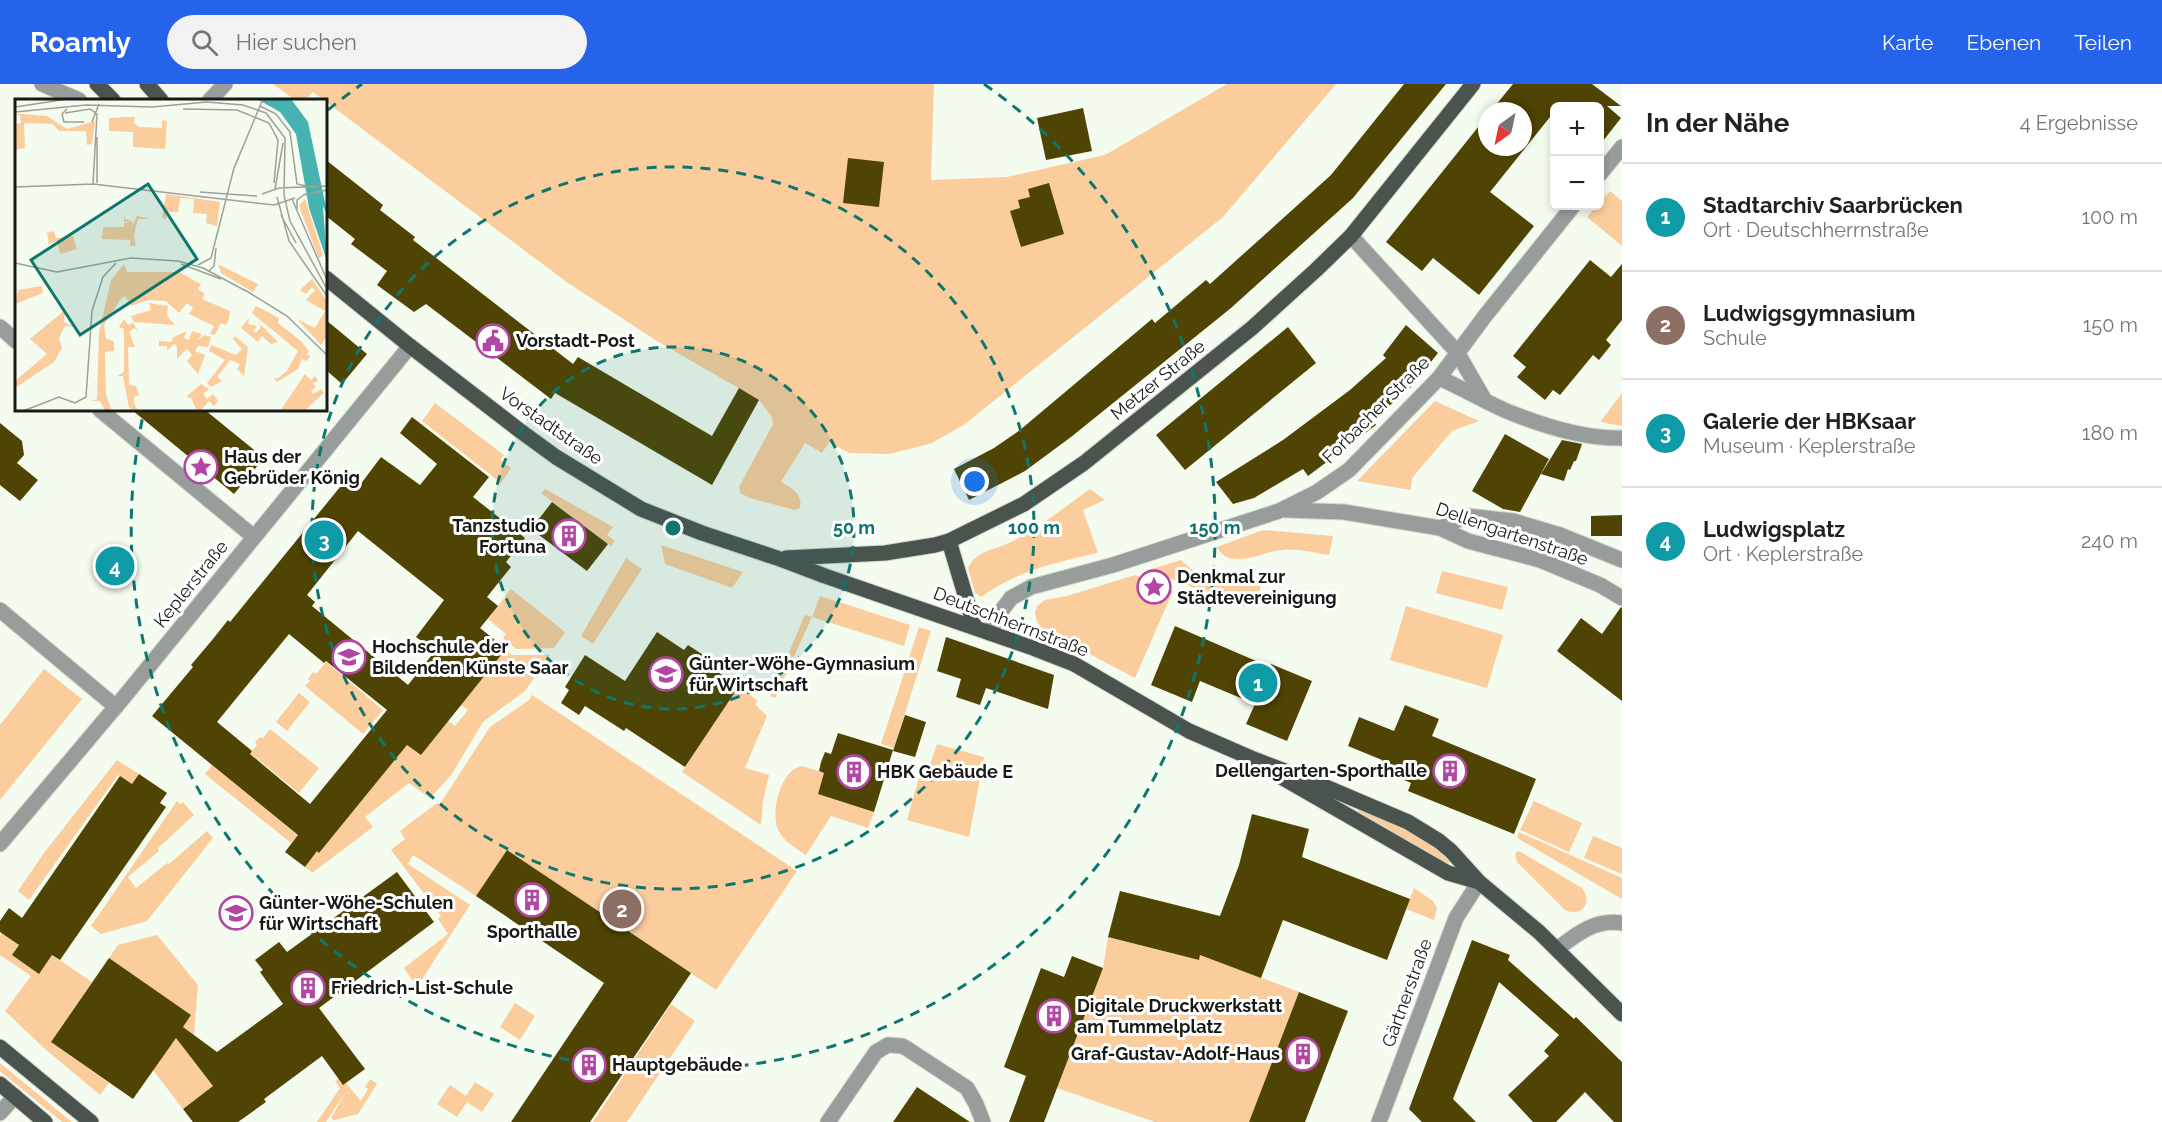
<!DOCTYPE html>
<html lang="de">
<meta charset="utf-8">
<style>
body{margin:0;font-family:Raleway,sans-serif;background:#f2f2f2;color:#202124}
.controls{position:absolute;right:18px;top:18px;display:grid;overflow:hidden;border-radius:9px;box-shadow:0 3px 9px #0003}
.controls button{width:54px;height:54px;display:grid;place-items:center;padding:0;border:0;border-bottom:2px solid #e0e0e0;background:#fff;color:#202124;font:30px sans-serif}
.compass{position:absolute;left:1478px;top:18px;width:54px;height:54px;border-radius:50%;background:#fff;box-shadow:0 3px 9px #0003;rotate:213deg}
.you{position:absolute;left:975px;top:398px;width:21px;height:21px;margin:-15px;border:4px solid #fff;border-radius:50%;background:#1a73e8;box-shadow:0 0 0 9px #1a73e833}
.badge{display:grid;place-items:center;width:39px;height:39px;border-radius:50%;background:#2563eb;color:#fff;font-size:20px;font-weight:700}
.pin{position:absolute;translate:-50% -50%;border:3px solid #fff;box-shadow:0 2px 6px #0006}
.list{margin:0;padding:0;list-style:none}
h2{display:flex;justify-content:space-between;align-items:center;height:78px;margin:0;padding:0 24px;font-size:26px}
h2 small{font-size:20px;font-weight:400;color:#757577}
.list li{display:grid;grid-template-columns:39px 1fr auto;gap:18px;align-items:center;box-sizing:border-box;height:108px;padding:0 24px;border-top:2px solid #e0e0e0}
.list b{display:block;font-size:22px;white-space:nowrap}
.list p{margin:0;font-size:20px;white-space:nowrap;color:#757577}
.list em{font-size:20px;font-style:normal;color:#757577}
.icon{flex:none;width:33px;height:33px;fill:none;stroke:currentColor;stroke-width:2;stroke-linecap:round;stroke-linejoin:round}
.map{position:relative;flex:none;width:1622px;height:1038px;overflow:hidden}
header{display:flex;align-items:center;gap:36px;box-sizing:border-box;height:84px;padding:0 30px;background:#2563eb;color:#fff}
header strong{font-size:28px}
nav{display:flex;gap:33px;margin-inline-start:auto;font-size:21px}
.search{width:420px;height:54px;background:#f2f2f2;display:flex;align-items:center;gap:15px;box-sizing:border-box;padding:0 21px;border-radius:33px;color:#757577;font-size:22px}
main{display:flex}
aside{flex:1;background:#fff}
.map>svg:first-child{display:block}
.green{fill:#fbcd9d}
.building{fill:#4f4403;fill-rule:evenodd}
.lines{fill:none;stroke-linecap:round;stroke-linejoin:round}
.minor-casing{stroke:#d1d7cc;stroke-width:17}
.major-casing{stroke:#d1d7cc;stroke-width:17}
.minor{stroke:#979d9a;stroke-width:15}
.major{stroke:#4a534e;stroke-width:15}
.ring{fill:none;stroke:#0f766e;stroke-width:3;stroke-dasharray:10 8}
.labels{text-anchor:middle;stroke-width:6;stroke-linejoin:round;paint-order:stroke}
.poi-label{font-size:18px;font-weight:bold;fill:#181a16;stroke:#fff;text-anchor:start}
.street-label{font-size:18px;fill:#181a16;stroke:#fff}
.inset-road{fill:none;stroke:#9ca198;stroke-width:1.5}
.view{fill:#0f766e;fill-opacity:0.15;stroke:#0f766e;stroke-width:3}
.inset-edge{fill:none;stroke:#181a16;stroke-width:3}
.centre{fill:#0f766e;stroke:#fff;stroke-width:3}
.ring-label{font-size:18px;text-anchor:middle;font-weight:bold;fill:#0f766e;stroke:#fff;stroke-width:6;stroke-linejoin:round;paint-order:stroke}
</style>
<header>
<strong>Roamly</strong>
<div class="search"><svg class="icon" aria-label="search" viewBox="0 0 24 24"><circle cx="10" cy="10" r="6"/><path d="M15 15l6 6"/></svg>Hier suchen</div>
<nav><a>Karte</a><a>Ebenen</a><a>Teilen</a></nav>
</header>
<main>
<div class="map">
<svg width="1622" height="1038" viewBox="0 0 1622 1038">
<rect width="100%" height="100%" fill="#f4fbef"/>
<path class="green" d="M273 0H934L931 96 1007 93 1105 71 1227 0H1336L1223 133 965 340 932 359 890 370 849 369 829 358 822 369 805 359 781 398C792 404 803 410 800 424L795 426 750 414 740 409 739 403 773 340 772 333 759 316 657 257 568 199 313 8 305 16H295Z
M1610 107 1622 117V162L1587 133Z
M1622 309V342L1600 338Z
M1435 317 1479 337 1452 347 1412 394 1411 406 1357 397Z
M435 319 504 371 500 376 511 384 501 399 422 337Z
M545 405 613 443 607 451 615 457 611 462 541 409Z
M1090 405 1105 416 1083 426 1098 469C1057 478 1016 487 981 513L975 509 968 484C975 468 992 466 1007 460 1037 446 1063 424 1090 405Z
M1263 446 1333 452 1329 471C1313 469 1297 464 1282 466 1264 467 1229 488 1217 463Z
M661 461 743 488 732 504 665 480Z
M626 474 642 485 593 560 581 552Z
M1181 476C1204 500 1235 502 1265 491L1258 510 1250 507 1244 523 1148 486Z
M1442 487 1508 503 1502 526 1436 509Z
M1135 491 1173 507 1135 594 1059 554 1055 545H1043L1037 538 1035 529 1037 522 1045 516 1067 512Z
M511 505 565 548 554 564 516 565 503 554 506 550 488 535Z
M820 512 910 541 904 562 812 533 775 614 770 612 805 531 812 533Z
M1406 522 1503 551 1487 604 1390 576Z
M919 543 931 547 894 664 881 660Z
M506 565 512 571H550L525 607 483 638 452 690 430 714 409 699 365 733 373 743 312 789 305 783 314 770 295 755 291 759 205 690 212 681 319 769 407 661 421 671 448 637 455 642 468 626 461 621Z
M326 578 383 626 363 650 305 602 310 597 308 595 313 588 316 590Z
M44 585 82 615 0 716V641Z
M739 602 758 617 755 620 767 632 745 684 769 691 763 717 761 741 682 688Z
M299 609 310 618 287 647 276 638Z
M532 611 797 787 716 906 507 766 476 812 413 771 408 780 470 821 417 903 404 884 448 850 438 835 441 832 391 766 405 755 400 747 437 719 440 720 490 643 529 616Z
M270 645 319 684 299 709 250 669 257 661 255 658 260 653 263 654Z
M937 660 984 673 969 753 907 736 919 694 928 686Z
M117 676 139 690 132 700 118 691 29 816 18 807 44 769Z
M802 682 825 689 818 710 874 728 868 744 831 732 806 771C796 764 784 758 778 746 770 728 781 685 802 682Z
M177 717 181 720 183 718 194 731 158 764 159 767 128 793 136 804 167 779 169 780 207 747 213 754 147 837 101 850 91 842Z
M1534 717 1582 739 1569 768 1520 746Z
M1360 724C1392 739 1424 752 1450 777L1447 781 1357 729Z
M1519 748 1622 794V815L1517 754Z
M1593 752 1622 764V790L1584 774Z
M1519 767 1582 804C1593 818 1582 834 1565 826L1517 778 1515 769Z
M1414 804 1433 817 1437 824 1434 836 1406 825Z
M2 849 19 861 12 871 39 889 52 871 92 898 51 958 109 999 100 1011 45 965 5 927 31 892 0 871V852Z
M157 851 198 901 194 951 183 943 191 931 109 874 118 861Z
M1108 853 1199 876 1201 869 1206 873 1299 908 1249 1038H1155L1057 1004 1103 884Z
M515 919 535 932 520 956 500 943Z
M671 920 695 937 627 1038H593Z
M177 952 182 962 213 1002 183 1025 153 986Z
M0 979 72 1038H62L0 987Z
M339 995 346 999 361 1017 368 1005 365 1003 370 995 377 1000 358 1030 334 1036 331 1034 347 1006 326 1038H317L340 1004 335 997Z
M475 998 494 1010 482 1028 467 1018 457 1033 437 1020 450 1001 466 1012Z"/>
<path class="building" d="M1404 0H1446L1353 114 1231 224 1071 353 1025 387 969 416 954 385 994 364 1020 346 1152 235 1155 239 1206 196 1210 200 1331 91Z
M1513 0H1592L1621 22H1607L1621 34 1599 62V22H1554V28L1490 108 1534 142 1479 211 1433 174 1422 187 1386 158 1487 32V63H1523V27H1491Z
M1083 24 1092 67 1046 76 1037 34Z
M848 74 884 78 879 123 843 119Z
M326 76 383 121 380 126 415 153 413 156 573 280 578 273 712 352 739 304 759 316 712 401 555 309 551 315 426 220 414 228 377 201 387 187 351 160 355 155 326 132Z
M1049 99 1064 150 1021 163 1010 127 1020 124 1018 116 1030 113 1028 105Z
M1590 176 1611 193 1622 180V236L1606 256 1611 261 1599 276 1593 271 1560 311 1553 306 1545 316 1517 293 1526 283 1513 272Z
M326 236 367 270 342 300 326 286Z
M1406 241 1438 269 1411 303 1373 336 1376 341 1308 392 1303 385 1254 414 1233 420 1216 398 1283 356 1350 306 1386 274 1383 271Z
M1288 243 1316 279 1185 386 1156 351Z
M132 326H205L264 374 234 410Z
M412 333 489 393 473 413 525 454 506 478 511 483 487 513 498 522 480 544 506 565 421 671 407 661 319 769 317 767 305 783 285 768 298 751 152 632 193 583 191 581 213 555 228 536 230 538 349 392 360 401 381 373 420 401 437 380 400 349ZM358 447 444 516 416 553 435 567 408 601 312 522 315 518 307 511ZM289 550 324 579 326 577 387 626 310 720 250 670 252 667 217 638Z
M0 339 22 357 24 371 17 379 38 396 20 417 0 401Z
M1505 350 1549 375 1520 428 1503 425 1472 407Z
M1562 356 1582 360 1576 377H1574L1570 386 1568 385 1564 397 1541 390Z
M552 418 608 460 587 487 531 445Z
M1622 431V452H1591V432Z
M1621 523 1622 524V617L1557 567 1581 534 1602 550Z
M1175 542 1270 583 1271 580 1312 597 1287 657 1246 640 1255 620 1200 597 1192 618 1151 601Z
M657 548 684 566 688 561 717 580 713 585 739 602 685 683 626 644 624 647 585 622 579 631 561 619 569 606 565 603 585 571 625 597Z
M946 553 1054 591 1048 625 986 604 980 621 956 613 961 595 937 587Z
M1405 621 1439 635 1432 652 1536 695 1514 750 1408 707 1411 699 1379 685 1382 676 1348 662 1359 633 1394 647Z
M905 631 926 638 915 673 893 667Z
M838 649 893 666 874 728 818 710 824 689 819 687 821 678 825 668 831 670Z
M139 690 167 709 160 719 166 723 60 876 52 871 39 890 12 871 19 861 0 848V837L9 824 22 834 120 692 132 700Z
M1252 730 1309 745 1302 773 1410 815 1387 876 1283 836 1261 894 1200 871 1199 876 1108 853 1120 807 1220 832 1239 781Z
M507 766 691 889 590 1038H511L604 899 476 812Z
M397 788 434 838 319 924 365 985 343 1001 322 972 264 1015 266 1018 238 1038H193L183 1025 213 1002 176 954 133 1015 51 958 109 874 191 931 183 943 217 968 283 920 260 888 263 886 255 876 279 858 287 868Z
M1472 856 1510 871 1508 876 1574 935 1576 933 1622 978V1038H1614L1585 1008 1556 1038H1533L1508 1011 1549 972 1544 967 1559 951 1499 898 1453 1015 1476 1038H1422L1409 1025Z
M1072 872 1103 884 1044 1038H1009L1026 992 1004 983 1041 884 1064 893Z
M1299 908 1348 927 1305 1038H1249Z
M917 1003 970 1038H893Z"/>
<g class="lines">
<g class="minor-casing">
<path id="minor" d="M42 0 79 16
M210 16 225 0
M1600 90 1622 63
M1351 152 1457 268 1484 315
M0 243 16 257
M1439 294C1465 305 1488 320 1514 330 1547 343 1587 355 1622 354
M100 326 254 453
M1285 426 1344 428 1440 444 1468 457 1540 476 1600 501 1622 514
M1440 444 1467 432 1513 437 1560 451 1622 476
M0 526 116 623
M989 549 1002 526 1011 514 1031 503 1113 481 1279 427 1317 408 1349 386 1439 294 1485 232 1573 122
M0 760 124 613 410 262
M1557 865C1577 850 1595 835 1622 839
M0 1029 15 1012
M828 1038 876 968 888 961 902 962 906 964 967 1004 976 1020 983 1038
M1379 1038 1456 834 1479 798"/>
</g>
<g class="major-casing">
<path id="major" d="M97 0 113 16
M147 0 161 16
M326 194 410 262 519 346 556 373 641 425 702 449 780 475 825 492 1033 564 1074 580 1189 647 1251 674 1314 698 1408 738 1439 757 1451 767 1479 798 1539 848 1622 930
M949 457 975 544
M786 474 885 469 935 461 949 457 1024 420 1084 379 1252 244 1316 186 1351 152 1473 0
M1281 693 1448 789 1479 798
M0 963 91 1038
M0 1000 45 1038"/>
</g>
<use href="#minor" class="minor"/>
<use href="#major" class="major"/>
</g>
<circle cx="673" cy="444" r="181" fill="#0f766e" fill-opacity=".12"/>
<g class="ring">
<circle cx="673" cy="444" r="181"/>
<circle cx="673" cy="444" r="361"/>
<path d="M328 26A542 542 0 0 1 362 0M984 0A542 542 0 1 1 144 327"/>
</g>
<defs>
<g id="civic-ring" transform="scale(1.725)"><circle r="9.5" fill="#fff" stroke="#b246a5" stroke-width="1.5"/><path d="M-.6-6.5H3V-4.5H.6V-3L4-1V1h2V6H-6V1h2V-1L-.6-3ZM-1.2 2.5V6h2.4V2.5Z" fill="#b246a5"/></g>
<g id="sight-ring" transform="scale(1.725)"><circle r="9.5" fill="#fff" stroke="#b246a5" stroke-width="1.5"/><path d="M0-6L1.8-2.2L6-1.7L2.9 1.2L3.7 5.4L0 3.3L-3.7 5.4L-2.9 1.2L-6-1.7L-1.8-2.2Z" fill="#b246a5"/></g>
<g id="building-ring" transform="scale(1.725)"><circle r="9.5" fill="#fff" stroke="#b246a5" stroke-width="1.5"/><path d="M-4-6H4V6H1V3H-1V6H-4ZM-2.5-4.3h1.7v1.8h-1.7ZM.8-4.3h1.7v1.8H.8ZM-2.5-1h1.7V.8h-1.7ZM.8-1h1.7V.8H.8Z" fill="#b246a5"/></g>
<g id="university-ring" transform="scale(1.725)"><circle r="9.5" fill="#fff" stroke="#b246a5" stroke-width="1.5"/><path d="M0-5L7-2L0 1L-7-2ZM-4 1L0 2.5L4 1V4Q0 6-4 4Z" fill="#b246a5"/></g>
<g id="school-ring" transform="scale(1.725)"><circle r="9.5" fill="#fff" stroke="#b246a5" stroke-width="1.5"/><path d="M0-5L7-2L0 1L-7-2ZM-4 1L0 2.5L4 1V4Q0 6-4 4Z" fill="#b246a5"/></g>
</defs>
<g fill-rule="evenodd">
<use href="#civic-ring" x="493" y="257"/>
<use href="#sight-ring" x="201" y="383"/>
<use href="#building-ring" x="569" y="452"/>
<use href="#sight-ring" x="1154" y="503"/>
<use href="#university-ring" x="349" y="573"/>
<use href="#school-ring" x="666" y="590"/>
<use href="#building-ring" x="1450" y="687"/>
<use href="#building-ring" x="854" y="688"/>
<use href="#building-ring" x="532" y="816"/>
<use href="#school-ring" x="236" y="829"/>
<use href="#building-ring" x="308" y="904"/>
<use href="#building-ring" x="1054" y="932"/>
<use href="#building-ring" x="1303" y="970"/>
<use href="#building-ring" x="589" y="981"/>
</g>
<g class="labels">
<g class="poi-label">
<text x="516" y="263">Vorstadt-Post</text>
<text x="224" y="379">Haus der<tspan x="224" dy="21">Gebrüder König</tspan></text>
<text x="546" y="448" text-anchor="end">Tanzstudio<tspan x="546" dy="21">Fortuna</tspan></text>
<text x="1177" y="499">Denkmal zur<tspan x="1177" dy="21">Städtevereinigung</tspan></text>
<text x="372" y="569">Hochschule der<tspan x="372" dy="21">Bildenden Künste Saar</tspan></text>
<text x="689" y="586">Günter-Wöhe-Gymnasium<tspan x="689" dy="21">für Wirtschaft</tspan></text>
<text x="1427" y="693" text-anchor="end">Dellengarten-Sporthalle</text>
<text x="877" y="694">HBK Gebäude E</text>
<text x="259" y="825">Günter-Wöhe-Schulen<tspan x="259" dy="21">für Wirtschaft</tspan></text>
<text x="532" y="854" text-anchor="middle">Sporthalle</text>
<text x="331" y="910">Friedrich-List-Schule</text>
<text x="1077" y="928">Digitale Druckwerkstatt<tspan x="1077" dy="21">am Tummelplatz</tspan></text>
<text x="1280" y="976" text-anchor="end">Graf-Gustav-Adolf-Haus</text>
<text x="612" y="987">Hauptgebäude</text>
</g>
<g class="street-label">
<text transform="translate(1158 296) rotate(-39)" y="6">Metzer Straße</text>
<text transform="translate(1376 326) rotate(-45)" y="6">Forbacher Straße</text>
<text transform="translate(551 342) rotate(35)" y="6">Vorstadtstraße</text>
<text transform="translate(1512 450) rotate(19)" y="6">Dellengartenstraße</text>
<text transform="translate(191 500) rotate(-51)" y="6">Keplerstraße</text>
<text transform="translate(1011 538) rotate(21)" y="6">Deutschherrnstraße</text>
<text transform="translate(1407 909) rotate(-70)" y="6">Gärtnerstraße</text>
</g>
</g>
<g transform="translate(15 15)">
<rect width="312" height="312" fill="#f4fbef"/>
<path d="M7 15 32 17 52 30 80 22 77 45 72 46 71 32H44L38 25 9 24 10 49 0 51V25L6 24 5 17 0 15ZM110 18H120L119 24 124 28 147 29V21L152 22 150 50 118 48V33L94 32V19ZM151 95 205 103 202 127 191 124 192 115 178 114 179 100 165 99 163 113H152L151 120 147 119ZM290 100 308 156 304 160 284 107ZM109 114 110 120 118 123 117 128 122 117 135 120H123L119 136 121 147H115V141L87 140 88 128H109V124L116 123H109ZM39 132 41 139 58 137 62 150 45 155 42 142 34 145 32 134ZM109 165 112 173H164L186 185 183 190 190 195 187 200 215 212 214 220 211 226 206 224 200 236 195 235 199 227 174 215 178 209 172 204 164 214 151 202 133 201 116 207 110 197 105 201 89 226 91 240 99 242V252L90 253 91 296 97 312H90L85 302H76L82 300 84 233 96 181ZM203 165 243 185 238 193 206 174ZM297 180 312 202V237L306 246 282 220 300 229 310 212 291 201 300 191 297 188 291 195 285 191ZM27 187 28 194 0 205 3 191ZM134 204 153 207 152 217 160 226 119 223 116 217 136 211ZM241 207 264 219 263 224 287 243 294 253 291 256 296 257 291 262 287 260 283 270 262 283 258 278 262 280 272 272 283 252 237 214ZM50 211 49 223 60 228 50 227 44 239 47 249 39 263 0 289V282L32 255 15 240ZM234 219 233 225 242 227 238 232 241 234 246 228 243 223 263 243 256 245 247 237 243 243 226 229ZM109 220 113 226 118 224 123 232 119 229 114 233 120 248H113L114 286 121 287 124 296 119 298V304L123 312 114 309 108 277H102L109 273V230L104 228ZM172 232 169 239 174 241 177 232 187 235 182 242 189 236 196 238 193 248 183 247 180 252 190 256 183 275 172 262 177 256 172 250 162 260V247L159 245 152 252V247H144V242L157 243V239ZM220 237 233 248 229 277 222 270 225 265 215 261 202 278 207 282 196 288 192 284 210 261 194 252 196 246 221 256 227 250 218 240ZM290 275 296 281 300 277 303 282 298 284 301 288 296 292 298 295 306 290 309 294 289 312H265ZM186 285 194 290 188 295 192 300 198 295 203 302 199 307 194 302 185 312H182L176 299 171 298Z" fill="#fbcd9d"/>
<path d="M242 0H276L293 23 312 113V116L308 107 312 162 294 109 281 35 265 13Z" fill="#46b3b1"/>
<path class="inset-road" d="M137 0H168M245 7 261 15 275 33 282 85 300 89M0 8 53 0M52 10 47 15 49 23H69M168 10 222 11 254 24 263 41 259 84M0 13 71 6 137 8 192 3 228 6 251 14 270 39 269 96 275 122 312 190M50 14 75 10 82 15 78 85M77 23 84 5M82 84V38M78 85 259 106 280 99M0 88 78 85M260 90 268 44M185 93 242 97M247 95 264 89 312 87M288 96 312 91M262 98 274 142 312 197M277 100 312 181M282 110V101L290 95M266 116 281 144M0 164 42 173 116 159 163 162 188 169 231 192M166 165 206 180M183 166 196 159 219 69 248 0M194 172 199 167 201 149M230 191 272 217 312 256M8 312 44 298 60 304 71 298 77 212 88 178 101 164"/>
<path class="view" d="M133 85 182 160 65 236 16 161Z"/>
<rect width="312" height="312" class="inset-edge"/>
</g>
<circle cx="673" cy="444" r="9" class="centre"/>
<g class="ring-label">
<text x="854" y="450">50 m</text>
<text x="1034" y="450">100 m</text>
<text x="1215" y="450">150 m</text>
</g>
</svg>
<div class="controls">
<button>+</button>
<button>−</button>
</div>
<svg class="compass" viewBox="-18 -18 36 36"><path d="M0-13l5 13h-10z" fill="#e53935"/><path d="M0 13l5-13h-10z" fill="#757577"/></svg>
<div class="you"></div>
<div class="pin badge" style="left:1258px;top:599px;background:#0f9aa8">1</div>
<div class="pin badge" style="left:622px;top:825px;background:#8d6e63">2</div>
<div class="pin badge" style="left:324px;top:456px;background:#0f9aa8">3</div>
<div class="pin badge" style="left:115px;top:482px;background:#0f9aa8">4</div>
</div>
<aside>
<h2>In der Nähe<small>4 Ergebnisse</small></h2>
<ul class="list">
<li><span class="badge" style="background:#0f9aa8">1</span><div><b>Stadtarchiv Saarbrücken</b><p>Ort · Deutschherrnstraße</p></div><em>100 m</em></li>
<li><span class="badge" style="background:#8d6e63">2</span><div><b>Ludwigsgymnasium</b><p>Schule</p></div><em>150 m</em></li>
<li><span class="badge" style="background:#0f9aa8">3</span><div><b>Galerie der HBKsaar</b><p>Museum · Keplerstraße</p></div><em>180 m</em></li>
<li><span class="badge" style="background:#0f9aa8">4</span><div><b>Ludwigsplatz</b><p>Ort · Keplerstraße</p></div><em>240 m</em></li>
</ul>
</aside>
</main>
